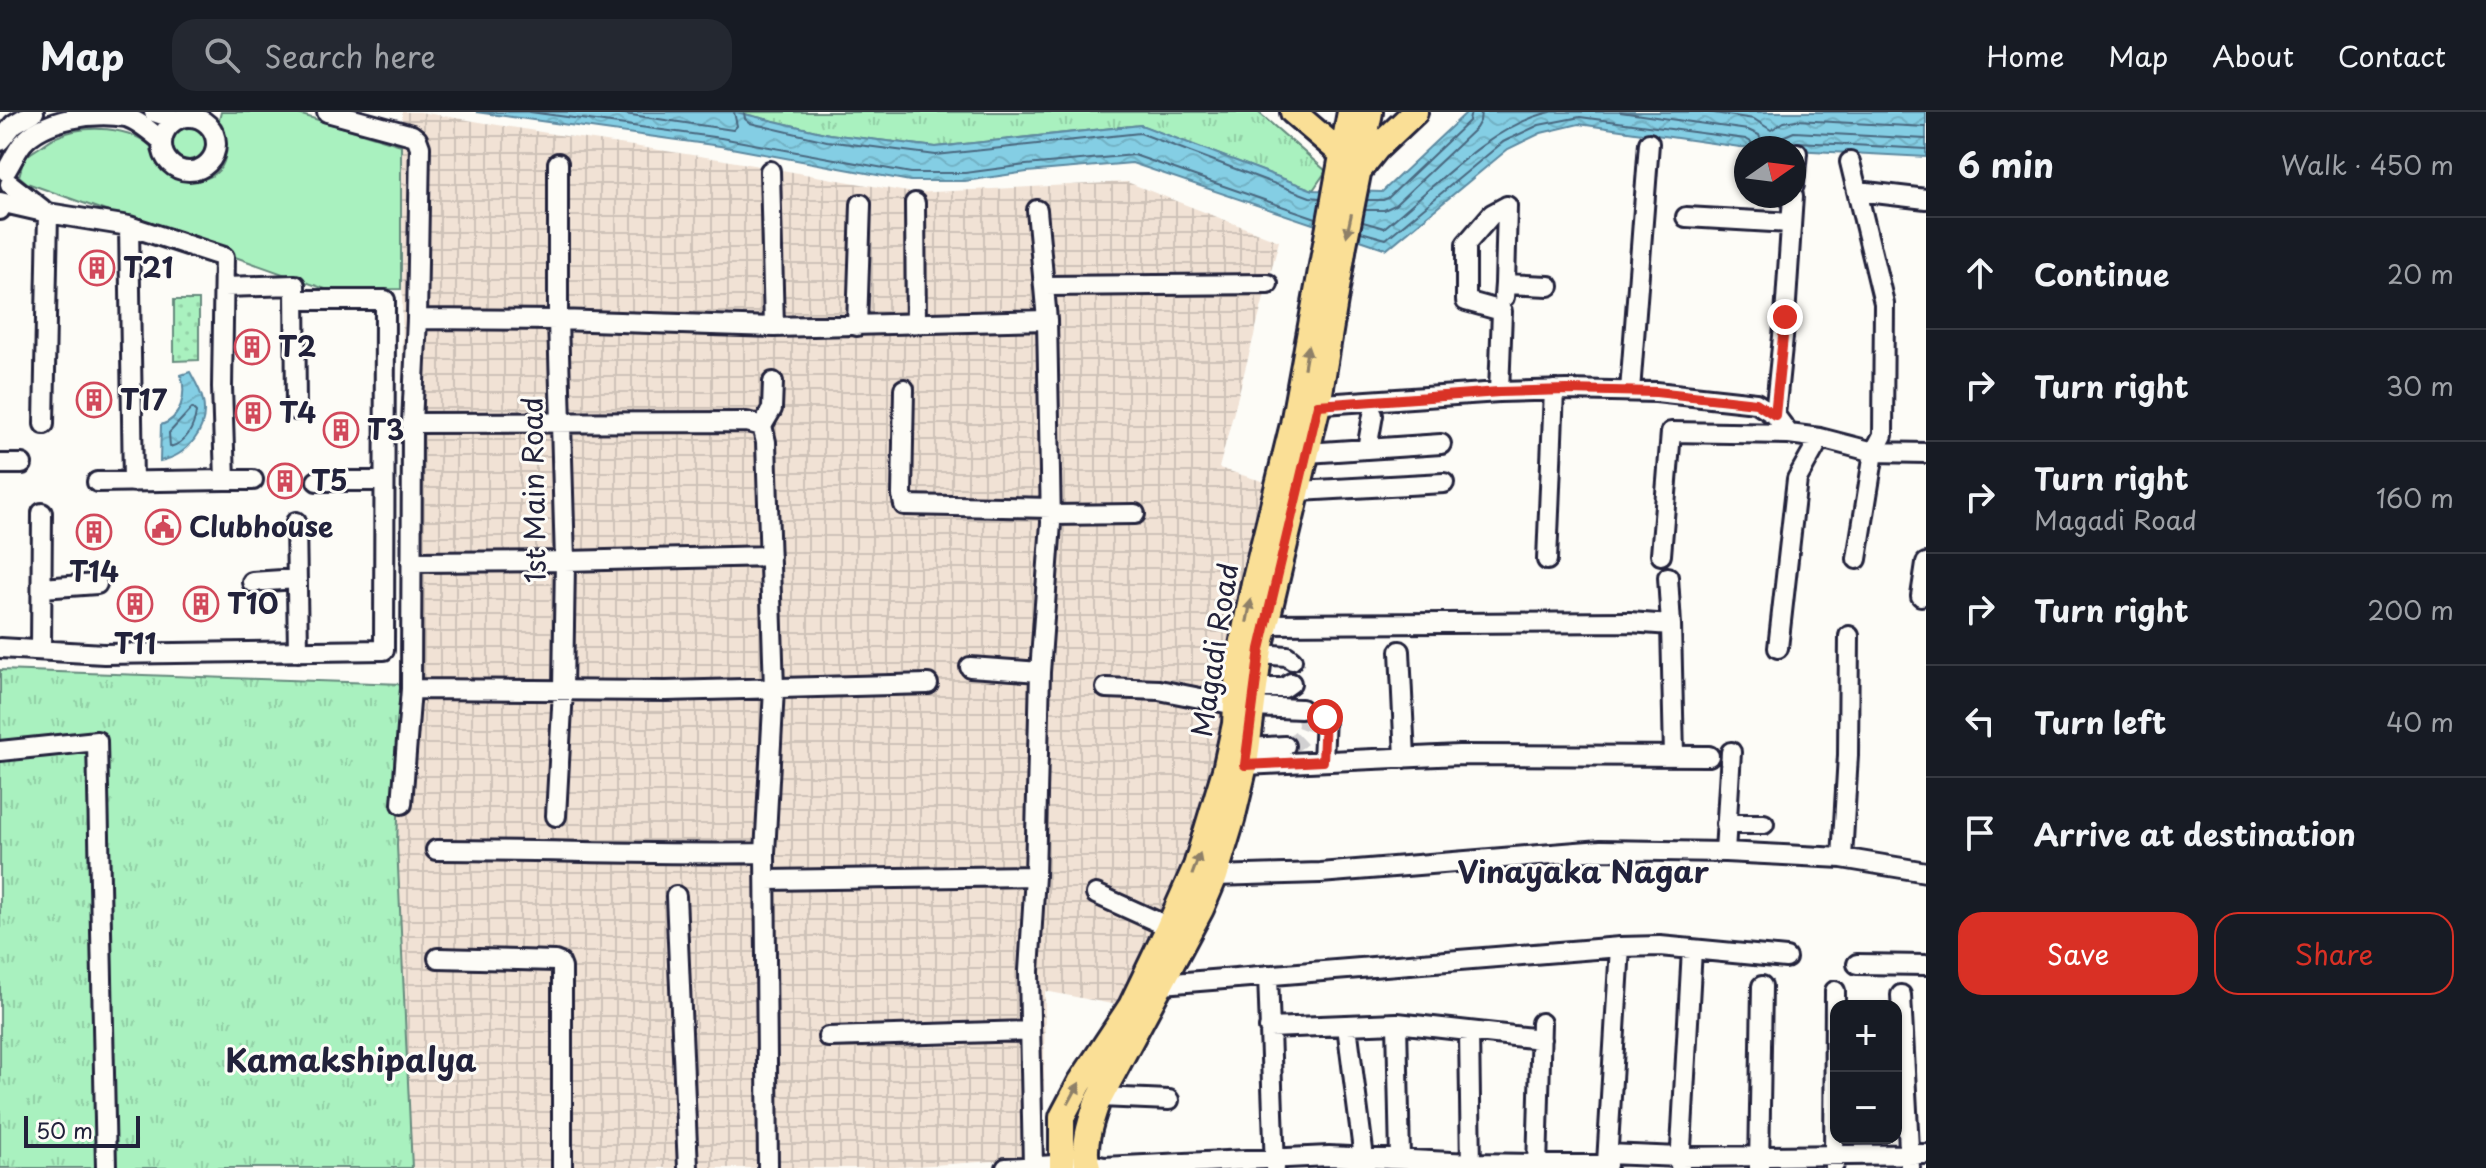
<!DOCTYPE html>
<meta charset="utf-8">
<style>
body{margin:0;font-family:"Playpen Sans",sans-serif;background:#242831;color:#f1f3f6}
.controls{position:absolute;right:24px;bottom:24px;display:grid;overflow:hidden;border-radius:16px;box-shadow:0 2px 6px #0004}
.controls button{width:72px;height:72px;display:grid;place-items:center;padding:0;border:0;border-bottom:2px solid #363941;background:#171b24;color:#f1f3f6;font:40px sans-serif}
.compass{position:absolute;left:1734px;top:24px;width:72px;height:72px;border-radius:50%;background:#171b24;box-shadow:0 2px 6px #0004;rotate:76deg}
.scale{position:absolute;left:24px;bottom:20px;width:116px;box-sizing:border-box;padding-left:8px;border:4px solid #22223b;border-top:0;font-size:22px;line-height:28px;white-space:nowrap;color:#22223b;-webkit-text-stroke:6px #fdfcf7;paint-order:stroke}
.stop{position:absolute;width:24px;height:24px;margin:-18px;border:6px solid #d93025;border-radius:50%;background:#fff}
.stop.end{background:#d93025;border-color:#fff;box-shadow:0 2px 8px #0008}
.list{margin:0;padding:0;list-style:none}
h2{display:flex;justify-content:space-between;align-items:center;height:104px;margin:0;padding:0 32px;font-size:34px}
h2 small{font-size:26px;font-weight:400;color:#9ea1a6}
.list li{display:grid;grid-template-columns:52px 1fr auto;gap:24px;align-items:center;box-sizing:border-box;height:112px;padding:0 32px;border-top:2px solid #363941}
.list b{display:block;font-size:30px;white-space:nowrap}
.list p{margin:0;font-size:26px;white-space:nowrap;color:#9ea1a6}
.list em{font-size:26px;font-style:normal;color:#9ea1a6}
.actions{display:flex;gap:16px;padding:24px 32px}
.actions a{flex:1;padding:18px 0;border:2px solid #d93025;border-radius:24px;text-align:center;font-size:28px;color:#d93025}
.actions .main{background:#d93025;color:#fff}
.icon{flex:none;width:44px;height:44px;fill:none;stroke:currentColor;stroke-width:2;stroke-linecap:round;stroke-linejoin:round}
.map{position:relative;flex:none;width:1926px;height:1056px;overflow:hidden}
header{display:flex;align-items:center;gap:48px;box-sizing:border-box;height:112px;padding:0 40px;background:#171b24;border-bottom:2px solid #363941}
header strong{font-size:38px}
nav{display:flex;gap:44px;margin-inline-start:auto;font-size:28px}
.search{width:560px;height:72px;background:#242831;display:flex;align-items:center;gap:20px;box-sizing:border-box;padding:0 28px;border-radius:24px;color:#9ea1a6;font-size:30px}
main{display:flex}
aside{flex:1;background:#171b24}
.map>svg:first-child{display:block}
.industrial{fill:url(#industrial-grid)}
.grass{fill:url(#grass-tufts);stroke:#668a7d;stroke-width:2}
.park{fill:url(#park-dots);stroke:#668a7d;stroke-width:2}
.garden{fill:#a9f1bf;stroke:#668a7d;stroke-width:2}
.water{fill:url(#water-waves);stroke:#5d89a0;stroke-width:2}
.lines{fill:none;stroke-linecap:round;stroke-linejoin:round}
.shore{stroke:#49677f;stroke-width:2}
.minor-tunnel{stroke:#d1d0d1;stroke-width:18;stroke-dasharray:18 9;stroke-linecap:butt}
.minor-casing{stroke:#22223b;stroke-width:24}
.major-casing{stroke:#22223b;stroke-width:30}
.minor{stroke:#fdfcf7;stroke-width:18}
.major{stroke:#fadf96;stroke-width:24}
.oneway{fill:#8e8068}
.route{stroke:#d93025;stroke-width:10}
.labels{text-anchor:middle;stroke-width:6;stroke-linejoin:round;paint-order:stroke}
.poi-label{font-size:28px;font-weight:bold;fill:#22223b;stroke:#fdfcf7;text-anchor:start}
.street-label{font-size:28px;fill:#22223b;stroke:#fdfcf7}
.neighbourhood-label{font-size:30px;font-weight:bold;fill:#22223b;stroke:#fdfcf7}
.quarter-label{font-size:32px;font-weight:bold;fill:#22223b;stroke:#fdfcf7}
</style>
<header>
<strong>Map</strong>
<div class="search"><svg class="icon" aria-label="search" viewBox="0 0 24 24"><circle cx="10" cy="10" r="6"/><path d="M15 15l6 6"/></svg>Search here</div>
<nav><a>Home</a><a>Map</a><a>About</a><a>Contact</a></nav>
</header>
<main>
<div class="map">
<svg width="1926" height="1056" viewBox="0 0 1926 1056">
<defs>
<pattern id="industrial-grid" width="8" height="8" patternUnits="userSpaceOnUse" patternTransform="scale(2)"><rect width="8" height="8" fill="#f1e2d5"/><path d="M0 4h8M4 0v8" fill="none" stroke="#cec2b8"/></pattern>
<pattern id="grass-tufts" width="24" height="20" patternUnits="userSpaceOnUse" patternTransform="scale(2)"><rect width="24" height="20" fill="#a9f1bf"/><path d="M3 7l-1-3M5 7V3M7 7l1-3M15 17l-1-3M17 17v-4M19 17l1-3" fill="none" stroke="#91cea5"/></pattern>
<pattern id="park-dots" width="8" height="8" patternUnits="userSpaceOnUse" patternTransform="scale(2)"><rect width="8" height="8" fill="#a9f1bf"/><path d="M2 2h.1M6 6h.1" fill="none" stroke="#91cea5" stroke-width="1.8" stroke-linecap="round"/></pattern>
<pattern id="water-waves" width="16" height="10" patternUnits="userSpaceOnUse" patternTransform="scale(2)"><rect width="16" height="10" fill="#84cee4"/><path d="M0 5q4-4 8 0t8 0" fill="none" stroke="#72b1c4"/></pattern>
</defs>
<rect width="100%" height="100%" fill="#fdfcf7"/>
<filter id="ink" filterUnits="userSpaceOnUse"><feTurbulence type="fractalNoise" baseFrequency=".0125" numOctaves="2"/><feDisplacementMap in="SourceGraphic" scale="16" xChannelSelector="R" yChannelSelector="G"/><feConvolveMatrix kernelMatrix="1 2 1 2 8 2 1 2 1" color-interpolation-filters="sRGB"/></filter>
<g filter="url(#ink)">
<path class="industrial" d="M402 0H420L553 22 719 47 913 81 1127 70 1279 129 1219 356 1265 370 1228 609 1179 765 1117 893 1045 879 1043 1046 886 1056H412L397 733 403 572Z"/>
<path class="grass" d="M736 0H1258L1326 59 1313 78 1140 13 936 35 829 22Z
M0 558 403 572 397 733 412 1056H0Z"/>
<path class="park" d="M174 188H199V248L174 249Z"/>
<path class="garden" d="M221 0H292L401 33V177L328 178 27 71 19 64C21 59 22 50 25 46 28 42 36 38 40 35 45 32 50 27 56 25 84 12 131 13 155 38 164 48 161 60 176 65 213 78 240 50 217 16Z
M171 31a18 18 0 1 1 36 0a18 18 0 1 1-36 0Z"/>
<path class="water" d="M476 0H736L829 22 936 35 1141 13 1313 78 1382 80 1467 0H1926V45L1794 38V36L1740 35 1579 12 1541 21 1508 37 1387 137 1132 51 1027 60 965 69H910L720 34Z
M190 260C195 269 201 279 203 289 209 318 187 344 160 349L161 313C181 307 187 282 181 263Z"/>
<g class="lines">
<path class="shore" d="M530 0 721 26 911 61H965L1026 53 1134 43 1316 106
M611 0 733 18 737 14 734 0
M744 0 745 7 750 11 827 29 936 43 1140 21 1310 85 1320 86
M1620 0 1748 18 1759 23 1764 36
M1707 0 1754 7 1771 18 1784 10 1796 8 1926 15
M1798 30 1926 37
M1776 36 1782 25 1794 20 1926 27
M1367 88H1383L1388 86 1469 9 1471 0
M1365 98H1384L1395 93 1476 16 1480 9 1481 0
M1363 110 1384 116C1431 78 1492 12 1551 0
M1361 120 1386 127 1503 30 1539 13 1580 5 1746 27 1751 30 1754 36
M192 296 196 300C194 316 186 331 170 335L169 321Z"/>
<path class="minor-tunnel" d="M1285 634C1304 628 1314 615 1301 597"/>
<g class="minor-casing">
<path id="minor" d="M154 0 177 8
M327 0 412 23 417 27 420 35 417 207 412 311 411 577 402 692
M162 32a27 27 0 1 1 54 0a27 27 0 1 1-54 0Z
M0 29 14 12 34 0
M1850 50 1884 191 1883 323 1874 340 1857 447
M6 59C11 51 16 40 22 32 44 6 94 0 126 5 139 9 151 20 162 29
M770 59 774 215
M10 72 42 97
M1794 73 1797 41
M1858 79 1926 87
M915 91 916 211
M0 98V90L48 101 129 114
M1686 105 1791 111
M1505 172 1507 94
M1044 174 1268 172
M224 175 295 173 296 298
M1504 185 1505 172 1549 174
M417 207 558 208 774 215 1047 208
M857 214 861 92
M904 277 902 383 904 393 1051 396
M1630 279 1649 31
M1499 280 1502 199 1466 189V132L1492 102 1507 94
M1309 293 1499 280 1567 278 1656 280 1756 291 1775 303 1789 322 1820 326 1874 340 1926 341
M1775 303 1785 205 1793 84
M412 311 747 310 762 314 766 330 774 577 765 741 768 1056
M44 312 48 101
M762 314 772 297 773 270
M1367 337 1373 303
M1307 341 1441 332
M0 352H22
M225 368H253
M317 369H384
M97 370 225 368 222 275 224 145 129 114 133 370
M1299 379 1444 371
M1051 403 1135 402
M296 410 298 540
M1661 443 1671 320 1789 322
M1547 448 1554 278
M411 450 565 449 770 444
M1668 465 1671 513
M252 470 297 467
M42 476 97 472
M1921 484 1926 451
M1266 512 1629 510 1671 513 1674 644
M0 536 104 542 384 538 385 188H295
M1778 536 1797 367 1820 326
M41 538 42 401
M1400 539 1405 646
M1259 542 1287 544 1292 548
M970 555 1040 560
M1106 576 1159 578 1236 593
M1255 576H1284L1291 571
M411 577 666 579 928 572
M1253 595 1301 597
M1247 636 1285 634
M0 639 97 629 106 1056
M1323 649 1325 605
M1245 653 1459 643 1709 644
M556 704 563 578 565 449 558 208V51
M1726 712H1764
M436 738C546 738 655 743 765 741
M1725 740 1731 640
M1842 746 1848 643 1849 524
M1215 764 1320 761 1601 738 1725 740 1842 746 1926 760
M767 768 1035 764
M1096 782 1169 815
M676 784 688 1056
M438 846 555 849 560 851 562 856V1056
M1857 852 1926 853
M1268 863 1275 1056
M1162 872 1620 835 1660 834 1786 846
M1901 883 1910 1056
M1397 911 1400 1047
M1347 914 1365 1054
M1269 916 1397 911 1541 927
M1469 919 1471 1056
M828 925 1030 919
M1100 985 1169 988
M1608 1042 1680 1045 1926 1042
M1607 1051 1620 835
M1834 1053 1835 879
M1033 1054 1029 859 1035 764 1040 560 1051 411 1047 208 1037 98
M1680 1054 1692 837
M1006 1056 1086 1051 1104 1055 1329 1044 1471 1051 1607 1053
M1537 1056 1541 911
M1759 1056 1762 874"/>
</g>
<g class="major-casing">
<path id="major" d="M1293 0 1341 41
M1361 56 1377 36 1415 0
M1062 1056V1005L1080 971 1131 894 1167 819 1196 754 1225 658 1235 612 1238 555 1254 471 1293 312 1350 0
M1088 1056C1082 1035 1090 1011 1097 991L1201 797 1215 764 1232 708 1245 653 1260 537 1318 293 1344 133 1370 0"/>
</g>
<use href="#minor" class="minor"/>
<use href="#major" class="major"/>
</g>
<defs><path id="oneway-solid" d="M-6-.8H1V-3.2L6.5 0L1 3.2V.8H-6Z" transform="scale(2)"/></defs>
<g class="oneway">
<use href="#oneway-solid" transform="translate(1349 113) rotate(102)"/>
<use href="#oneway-solid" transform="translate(1306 245) rotate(-80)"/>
<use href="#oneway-solid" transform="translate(1249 499) rotate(-79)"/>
<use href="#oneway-solid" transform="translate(1196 752) rotate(-70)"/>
<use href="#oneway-solid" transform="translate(1074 981) rotate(-62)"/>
</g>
</g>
<g class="lines" filter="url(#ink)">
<path class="route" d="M1325 605 1323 649 1245 653 1260 537 1318 293 1499 280 1567 278 1656 280 1756 291 1775 303 1785 205"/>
</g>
<defs>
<g id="building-ring" transform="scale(1.8)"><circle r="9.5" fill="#fdfcf7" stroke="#d1495b" stroke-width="1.5"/><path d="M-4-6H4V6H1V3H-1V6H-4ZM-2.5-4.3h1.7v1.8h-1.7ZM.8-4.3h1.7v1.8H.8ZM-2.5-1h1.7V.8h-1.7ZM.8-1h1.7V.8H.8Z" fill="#d1495b"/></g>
<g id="civic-ring" transform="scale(1.8)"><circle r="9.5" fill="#fdfcf7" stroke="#d1495b" stroke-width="1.5"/><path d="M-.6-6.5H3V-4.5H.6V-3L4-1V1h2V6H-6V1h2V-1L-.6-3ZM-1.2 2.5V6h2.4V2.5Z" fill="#d1495b"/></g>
</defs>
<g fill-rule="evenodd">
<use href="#building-ring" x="97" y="156"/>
<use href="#building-ring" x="252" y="235"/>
<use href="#building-ring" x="94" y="288"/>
<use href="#building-ring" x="253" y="301"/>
<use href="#building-ring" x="341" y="318"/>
<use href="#building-ring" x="285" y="369"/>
<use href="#civic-ring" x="163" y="415"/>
<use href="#building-ring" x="94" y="420"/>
<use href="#building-ring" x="135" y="492"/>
<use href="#building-ring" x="201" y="492"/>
</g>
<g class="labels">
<g class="poi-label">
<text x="123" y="166">T21</text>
<text x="278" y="245">T2</text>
<text x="120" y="298">T17</text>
<text x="279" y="311">T4</text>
<text x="367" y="328">T3</text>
<text x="311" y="379">T5</text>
<text x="189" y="425">Clubhouse</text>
<text x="94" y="470" text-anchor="middle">T14</text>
<text x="227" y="502">T10</text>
<text x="135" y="542" text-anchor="middle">T11</text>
</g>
<g class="street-label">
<text transform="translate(534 378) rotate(-91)" y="10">1st Main Road</text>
<text transform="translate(1215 538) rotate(-81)" y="10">Magadi Road</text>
</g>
<g class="neighbourhood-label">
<text x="1583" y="771">Vinayaka Nagar</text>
</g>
<g class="quarter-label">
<text x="351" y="960">Kamakshipalya</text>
</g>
</g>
</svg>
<div class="controls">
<button>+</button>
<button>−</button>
</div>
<svg class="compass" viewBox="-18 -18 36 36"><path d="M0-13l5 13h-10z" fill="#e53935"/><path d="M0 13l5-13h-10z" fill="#9ea1a6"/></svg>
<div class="scale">50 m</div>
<div class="stop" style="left:1325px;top:605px"></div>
<div class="stop end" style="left:1785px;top:205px"></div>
</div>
<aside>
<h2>6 min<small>Walk · 450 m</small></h2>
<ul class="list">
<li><svg class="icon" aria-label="ahead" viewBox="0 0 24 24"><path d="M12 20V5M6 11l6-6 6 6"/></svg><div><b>Continue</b></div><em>20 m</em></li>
<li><svg class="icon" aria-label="right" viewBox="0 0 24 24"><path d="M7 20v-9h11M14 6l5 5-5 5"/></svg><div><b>Turn right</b></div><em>30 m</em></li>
<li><svg class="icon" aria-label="right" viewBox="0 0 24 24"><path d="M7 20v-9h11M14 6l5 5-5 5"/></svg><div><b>Turn right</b><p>Magadi Road</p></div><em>160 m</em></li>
<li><svg class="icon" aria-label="right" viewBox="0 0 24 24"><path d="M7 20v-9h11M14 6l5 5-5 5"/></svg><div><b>Turn right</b></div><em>200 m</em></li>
<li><svg class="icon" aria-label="left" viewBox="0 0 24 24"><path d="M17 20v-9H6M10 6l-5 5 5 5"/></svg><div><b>Turn left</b></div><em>40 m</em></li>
<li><svg class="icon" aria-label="arrive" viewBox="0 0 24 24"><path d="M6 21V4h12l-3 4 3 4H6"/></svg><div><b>Arrive at destination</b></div></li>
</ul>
<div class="actions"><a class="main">Save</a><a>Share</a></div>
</aside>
</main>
